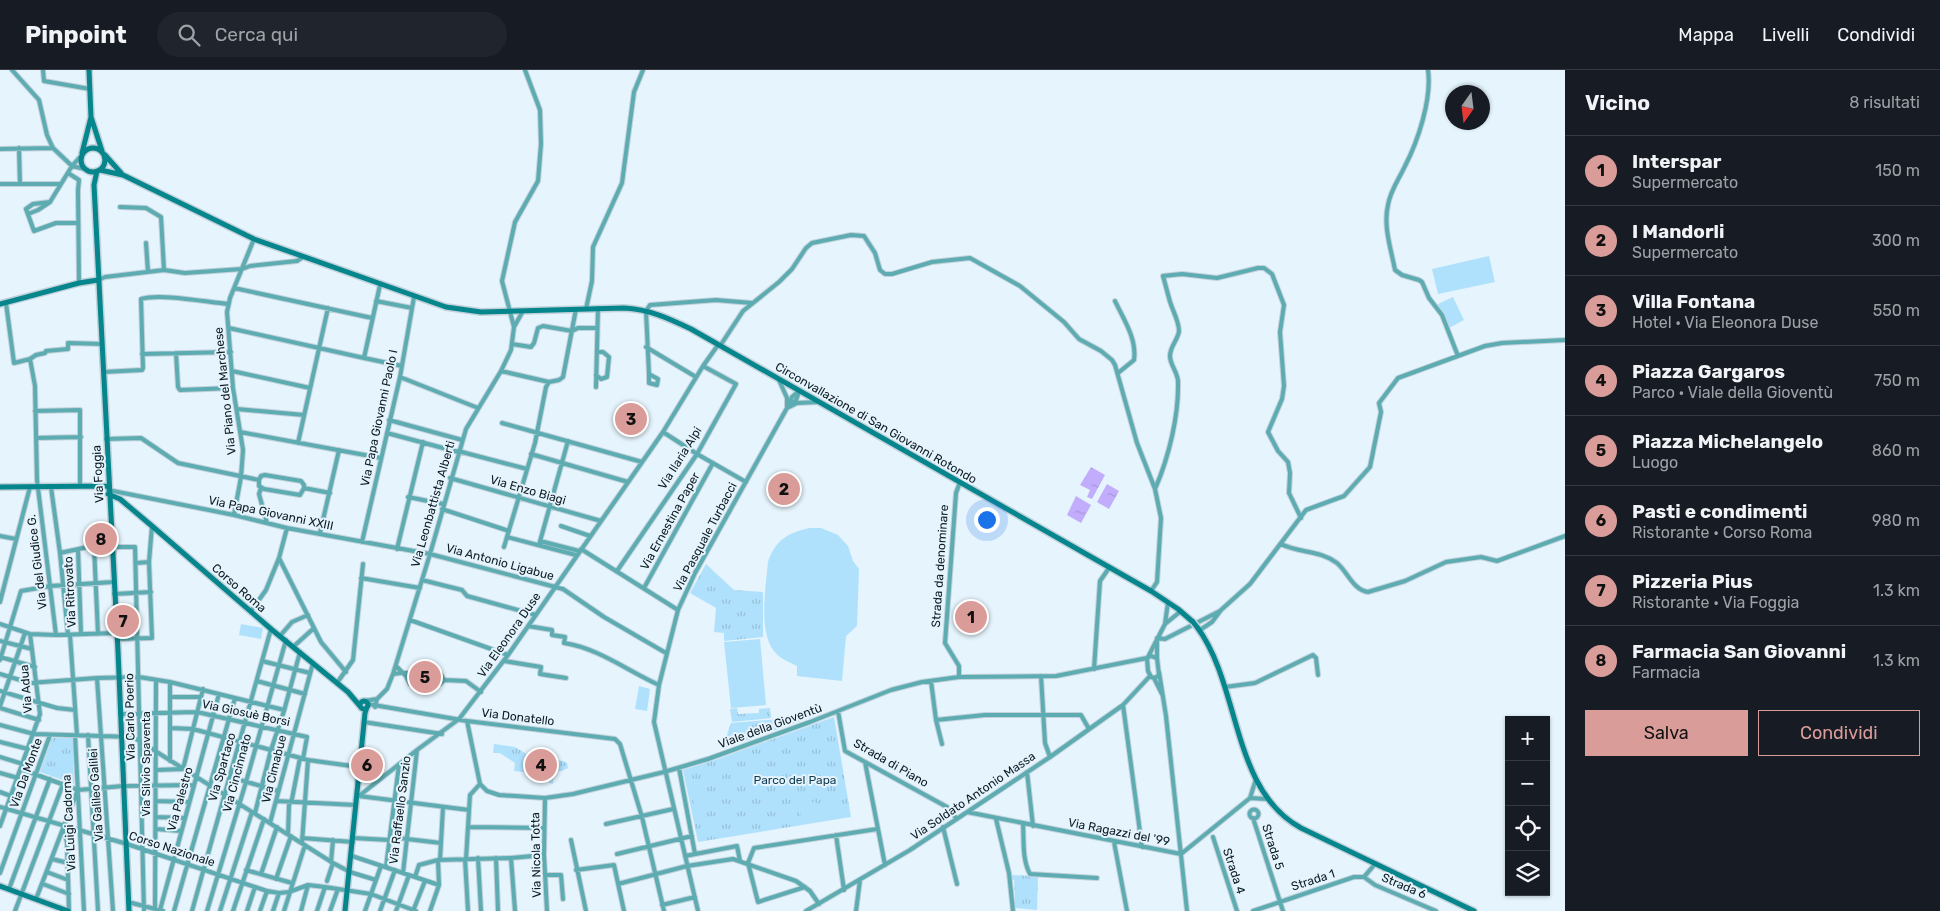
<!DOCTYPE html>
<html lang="it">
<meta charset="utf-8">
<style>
body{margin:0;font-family:Rubik,sans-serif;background:#20242c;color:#f1f3f6}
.controls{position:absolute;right:15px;bottom:15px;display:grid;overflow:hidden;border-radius:0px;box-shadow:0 1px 4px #0004}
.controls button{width:45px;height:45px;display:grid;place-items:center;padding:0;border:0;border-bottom:1px solid #363941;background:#171b24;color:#f1f3f6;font:25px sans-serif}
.compass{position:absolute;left:1445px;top:15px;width:45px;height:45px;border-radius:50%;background:#171b24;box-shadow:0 1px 4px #0004;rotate:194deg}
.you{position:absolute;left:986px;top:449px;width:18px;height:18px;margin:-12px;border:4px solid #fff;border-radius:50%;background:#1a73e8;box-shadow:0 0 0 8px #1a73e833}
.badge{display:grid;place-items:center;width:32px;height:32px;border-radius:50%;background:#da9c98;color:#111;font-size:16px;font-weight:700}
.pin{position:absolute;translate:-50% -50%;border:2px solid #fff;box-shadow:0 1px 5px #0006}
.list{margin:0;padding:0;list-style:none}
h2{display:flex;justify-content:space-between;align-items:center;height:65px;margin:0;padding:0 20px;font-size:21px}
h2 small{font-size:16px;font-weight:400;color:#9ea1a6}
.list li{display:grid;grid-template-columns:32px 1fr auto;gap:15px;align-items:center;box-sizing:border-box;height:70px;padding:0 20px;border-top:1px solid #363941}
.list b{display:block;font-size:19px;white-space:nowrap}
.list p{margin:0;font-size:16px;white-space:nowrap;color:#9ea1a6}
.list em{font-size:16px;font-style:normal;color:#9ea1a6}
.actions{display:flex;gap:10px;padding:15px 20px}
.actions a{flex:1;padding:11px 0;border:1px solid #da9c98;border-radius:0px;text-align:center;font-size:18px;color:#da9c98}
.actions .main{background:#da9c98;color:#111}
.icon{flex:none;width:28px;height:28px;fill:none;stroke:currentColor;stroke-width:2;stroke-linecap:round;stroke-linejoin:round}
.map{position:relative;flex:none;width:1565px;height:841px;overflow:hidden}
header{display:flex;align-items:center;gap:30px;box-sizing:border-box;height:70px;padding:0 25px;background:#171b24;border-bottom:1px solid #363941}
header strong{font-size:24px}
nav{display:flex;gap:28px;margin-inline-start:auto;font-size:18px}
.search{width:350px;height:45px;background:#20242c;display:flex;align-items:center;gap:12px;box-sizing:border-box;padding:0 18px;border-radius:28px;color:#9ea1a6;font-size:19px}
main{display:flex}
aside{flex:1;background:#171b24}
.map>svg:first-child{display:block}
.grass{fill:url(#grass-tufts)}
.garden{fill:#b0e1fc}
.water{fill:url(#water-ripples)}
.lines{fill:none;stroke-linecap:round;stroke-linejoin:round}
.street-casing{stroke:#c2d1da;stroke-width:6}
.secondary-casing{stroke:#c2d1da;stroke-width:8}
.street{stroke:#5dacb2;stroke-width:4}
.secondary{stroke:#05858c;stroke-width:5}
.secondary-bridge-casing{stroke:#c2d1da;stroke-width:8;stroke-linecap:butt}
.secondary-bridge{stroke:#05858c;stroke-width:5}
.labels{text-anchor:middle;stroke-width:4;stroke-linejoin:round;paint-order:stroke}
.street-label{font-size:12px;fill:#0d1b23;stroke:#e5f4fd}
.park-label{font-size:12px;fill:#113b4f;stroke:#e5f4fd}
</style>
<header>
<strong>Pinpoint</strong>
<div class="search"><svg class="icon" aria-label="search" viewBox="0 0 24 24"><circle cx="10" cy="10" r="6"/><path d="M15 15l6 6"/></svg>Cerca qui</div>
<nav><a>Mappa</a><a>Livelli</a><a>Condividi</a></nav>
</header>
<main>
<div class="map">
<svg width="1565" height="841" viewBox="0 0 1565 841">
<defs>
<pattern id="grass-tufts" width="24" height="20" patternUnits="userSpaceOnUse" patternTransform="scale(1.25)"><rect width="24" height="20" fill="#b0e1fc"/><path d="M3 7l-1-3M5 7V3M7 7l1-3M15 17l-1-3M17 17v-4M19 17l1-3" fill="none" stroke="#96c0d8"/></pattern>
<pattern id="water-ripples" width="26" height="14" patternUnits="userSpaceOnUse" patternTransform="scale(1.25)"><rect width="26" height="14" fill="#c2adfd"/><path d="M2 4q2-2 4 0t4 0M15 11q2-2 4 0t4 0" fill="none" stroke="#a694d9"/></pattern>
</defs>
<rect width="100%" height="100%" fill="#e5f4fd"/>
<path class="grass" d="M706 494 734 520 763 522V567L724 571V563L714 562 716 538 690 523Z
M737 638 738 644 759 643V639L770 638 771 648 732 652 730 639Z
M814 646 722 679 731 653Z
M834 647 851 747 698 772 683 700 718 689Z
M52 668H73L74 714 40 702Z
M494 674 515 677 530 686 563 691 567 693 568 698 562 701H554L553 714 549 713V705L514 701 515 693 500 683H493Z
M1010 805 1038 806 1037 840 1015 838 1013 828H1015L1014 810 1010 809Z"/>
<path class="garden" d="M1489 186 1495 212 1438 224 1432 199Z
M1453 227 1464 250 1449 258 1438 234Z
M810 458H821L838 465 848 476 853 491 859 499 857 556 846 566 842 611 797 606V596C789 592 780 589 774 581 758 561 766 516 768 492 775 470 789 462 810 458Z
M241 554 263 558 261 569 239 565Z
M760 569 766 635 731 638 724 572Z
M639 616 650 619 647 641 635 639Z
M703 716 707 740 695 742 691 718Z
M809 731 815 732 823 739 839 736 840 745 810 750 801 747 800 739 804 732Z"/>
<path class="water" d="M1091 397 1105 405 1092 429 1087 427 1090 420 1080 415Z
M1107 414 1119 421 1109 439 1097 432Z
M1076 426 1091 435 1081 453 1067 445Z"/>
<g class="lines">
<g class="street-casing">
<path id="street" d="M12 0 39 30 47 65 53 78 72 96 85 99
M43 0 44 11 90 19
M1428 0C1432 29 1418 71 1405 96 1399 109 1390 121 1388 135 1383 156 1391 179 1395 200L1402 205 1419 210 1422 212 1429 228 1442 245 1458 286
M19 78 20 114
M0 79 53 78
M68 103 79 110 78 120 79 213
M0 114H60
M50 132 33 134 26 139 34 161 56 153H78
M120 137 146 138 161 147 164 200
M28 144 38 140 50 132 72 96 80 87
M146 173 148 202
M98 210 105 207 164 200 185 203 242 199 250 196 297 191 303 187
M380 215 364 288 402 296
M234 218 372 248
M376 231 412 238
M1115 231C1124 250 1137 269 1134 290L1118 303
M6 233 14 293 30 289 35 316 37 410 56 565
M586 239 592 211 593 177 622 113 634 22 643 0
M514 257 523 241
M229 258 364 288
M512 274 531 277 534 273 538 258 543 256 572 261 578 258H597
M720 276 743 241 779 212 792 199 806 178 812 173 851 165 864 166 875 183 880 200 885 204H892L932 192 970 188 1020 216 1064 252 1079 269 1101 281 1112 290 1115 295 1137 373 1155 419 1161 448 1157 512 1151 521
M646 277 696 307
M176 283 178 317 180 320 233 318
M142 284 231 282
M30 289 36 285 45 283 46 281 68 279V273L102 274
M232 301 310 318
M501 301 549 312
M103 302 142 300 143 298 141 229C160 223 206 232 228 234
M649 304 658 309 657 315 649 313V304L646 241 650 235 716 230 752 233
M596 305 601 309 607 307 609 287 603 282H597
M400 307 478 338
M779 310 787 328V336
M596 317 598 238
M791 335 796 330 799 322
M787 338 797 333 819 332
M237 339 304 345
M35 341 80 340V416
M389 350 462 370
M502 353 642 392
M240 362 381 388
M663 362 697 384 746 412
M387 363 458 382
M36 368 81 367
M106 369 141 368 178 393 259 410V416L264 419 300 425 304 418
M298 373 328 238
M458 381 527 399
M531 384 628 412
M450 408 601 451
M259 410 261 406 265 405 301 411 304 415V418L330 423
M51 417 60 483 68 565
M261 418 259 424 267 453
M1155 419C1169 387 1179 345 1178 311 1177 301 1170 295 1170 286 1170 276 1178 270 1179 261 1179 250 1171 238 1169 228 1167 221 1165 213 1163 206L1182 204 1217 208 1258 198H1264L1272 204 1284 235 1280 262 1284 316 1282 329 1268 362 1278 381 1288 392 1290 403 1289 423 1301 448
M108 420 234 445 287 458 430 484 563 519 604 547 666 583
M408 427 443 434
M442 439 509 461
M234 445 241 407 243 380 233 318 227 242 230 228 254 169
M561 456 590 466
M287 458 279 488 321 572 346 602
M320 463 339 380
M0 466 16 469
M507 467 576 485
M540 471 579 481
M362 472 400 307 414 227
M1281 474C1298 483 1320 480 1337 493 1347 501 1353 520 1368 522L1405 511 1446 492 1481 487 1497 491 1565 466
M539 475 568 371
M94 476 98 564
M112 477H135L144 841
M504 477 535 373 546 317 549 312 559 310 563 307 576 239
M78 479 81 564
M397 479 423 372
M581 479 678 540
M60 483 111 472
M136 493 149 492
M617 501 697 384 736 314 703 296
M361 508 420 518
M422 510 462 520 467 526 536 545
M644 518 713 393
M114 524 151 522
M0 532 30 417
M251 541 266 520 279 488
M410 550 508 585
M0 554 30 564 56 565 117 563
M1165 554 1181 541
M528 556 552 560V565L565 567 564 573C598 578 628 601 659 615
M1200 560 1212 552 1221 540 1250 514 1306 440 1344 426 1370 397 1381 342 1379 333 1398 308 1485 276 1502 273 1565 270
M70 565 77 665
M280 566 292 552 308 545
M1157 568 1165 569 1220 541
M117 569 152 568 149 492 152 456
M1157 570V588
M0 571 32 579
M293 577 314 558
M1151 586 1157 588 1159 605 1155 608 1151 607 1148 601 1147 588Z
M0 587 35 597
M1148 587 1165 554 1168 532
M0 590 21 521 50 516 114 512
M262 591 310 603
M504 591 541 597 540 604 566 608
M396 596 406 606 410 614H440L444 610
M1094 599 1100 511 1109 498
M1159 602 1166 646 1187 841
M0 604 30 613 97 608 139 607 170 612 284 640
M393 604 401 603H440L444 610
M1041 606 1045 673 1050 687
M959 607V596L945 573 956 423 960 412
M97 608 113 841
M1154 608 1162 624
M444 610 466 611 481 622
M257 611 305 624
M931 611 936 650 942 674
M170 612V691
M337 613 353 590 363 494
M1225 617 1255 613 1313 585 1316 588 1318 605
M0 621 57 638 75 640
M170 627H201
M364 631 377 629
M368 634 467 651 615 669 620 674 642 747 664 841
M1123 635 1142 777
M0 636 25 563
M375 637 377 629 387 619 393 604 430 484 466 359 501 301 511 280 514 257 502 211 515 152 538 111 541 74 540 40 525 0
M0 638 39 650
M838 641 845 681 947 737 957 749
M120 644 197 642 307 667 303 689
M936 650 985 645H1081L1089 659
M467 651 480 714 487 721 499 725 545 728 573 724 664 702 708 689 810 652 891 620 922 612 959 607 1056 606 1147 588
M364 652 442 664
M0 655 34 664 133 667 333 793 350 802 376 810
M170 658 193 659 308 690 359 697
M75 665 84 841
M88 665 98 841
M0 672 28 679
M0 687 23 694
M865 692 885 795
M679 698 695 784
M21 699 78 720 123 716 194 715
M156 700 183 699 203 619
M1027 702 1033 756
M0 703 18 708
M230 707 278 721
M0 722 11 726
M359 726 417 680 459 649 508 585 663 362 703 296 718 275
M359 726 469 740
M545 728 544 785 547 841
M1250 728 1256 709
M1250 728 1267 729
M156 731 189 732
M276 731 356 735
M0 737 127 774 267 821 279 823 289 822 308 815 325 817 371 824 416 841
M1249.5 744a4.5 4.5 0 1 1 9 0a4.5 4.5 0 1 1-9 0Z
M967 742 1181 784 1250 728
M255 743 271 680 284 641 300 582
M156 747 185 748
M1253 748 1283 841
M996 749 1009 803 1013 841
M270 753 313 593
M606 754 673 739
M1023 754C1024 770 1022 790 1030 804L1097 808
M0 756 40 644 30 564
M468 757 544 758
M943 757 957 814
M64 758 67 773 69 841
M156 759 181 761
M288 764 289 735 292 729 300 688
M836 765 844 820
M390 767 441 773
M1213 767 1237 841
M302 768 353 772
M353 768 389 770
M571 770 586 841
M1114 772 1127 841
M302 773 308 690
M617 784 692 766
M352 786 439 815
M685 786 737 776 740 791
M478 788 481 841
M496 788 498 841
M511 788 515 841
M52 789 68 793
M465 789 468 841
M466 789 470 725 480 714
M440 790 443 737
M331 792 333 770
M386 797 399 695
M246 800 292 813
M576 800 614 795 624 841
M47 802 68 810
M0 803 50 665
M403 803 417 680
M261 804 277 757
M546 805H561L563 829
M415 807 419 795 438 790 511 788 544 785
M1364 807 1375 815 1436 841
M276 809 291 766
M327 811 333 793
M43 814 69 824
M618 814 687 796 733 789 796 811 810 821 819 834
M805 817 758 832 748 793 754 778 877 759
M9 819 50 709
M36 829 77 722
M128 832 163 841
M662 835 695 827
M155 839 156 610
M160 840 219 624
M15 841 63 714
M174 841 235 628
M192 841 271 559
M207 841 246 712 286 570
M220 841 252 742
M233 841 264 749
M247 841 255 817
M260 841 267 821
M273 841 279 823
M284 841 305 775
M301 841 308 815
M317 841 325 817
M330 841 338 819
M365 841 381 796
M380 841 395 800
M396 841 409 805
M413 841 425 811
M430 841 439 815 438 790
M698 841 654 652 659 615 678 540 695 503 787 338 792 327 799 321
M806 841 910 780 1050 687 1123 635 1150 606
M856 841 860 810
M1253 841 1354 807H1364L1375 794"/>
</g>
<g class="secondary-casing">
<path id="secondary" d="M91 47 102 81
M81 90a12 12 0 1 1 24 0a12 12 0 1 1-24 0Z
M82 83 91 47 89 0
M105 85 121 103
M100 100 123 105 254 169 446 237 481 242 624 238C649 239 670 249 691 259L1151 521 1178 539 1193 552
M97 101 94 115 118 581 129 841
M0 234 79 213 98 210
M0 417 108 416
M108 424 120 429 152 456 271 559 348 622 360 636
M1197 557C1241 616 1231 720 1301 758L1474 841
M360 635a4 4 0 1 1 8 0a4 4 0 1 1-8 0Z
M0 816 68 841
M345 841 365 643 367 637"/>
</g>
<use href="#street" class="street"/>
<use href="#secondary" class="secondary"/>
<g class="secondary-bridge-casing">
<path id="secondary-bridge" d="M1193 552 1197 557"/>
</g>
<use href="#secondary-bridge" class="secondary-bridge"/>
</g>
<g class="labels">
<g class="street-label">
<text transform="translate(225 321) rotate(-96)" y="4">Via Piano del Marchese</text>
<text transform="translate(379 348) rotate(-78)" y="4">Via Papa Giovanni Paolo I</text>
<text transform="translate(876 353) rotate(30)" y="4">Circonvallazione di San Giovanni Rotondo</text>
<text transform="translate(680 388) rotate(-58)" y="4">Via Ilaria Alpi</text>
<text transform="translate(98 404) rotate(-93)" y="4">Via Foggia</text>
<text transform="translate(528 420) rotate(16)" y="4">Via Enzo Biagi</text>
<text transform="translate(433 434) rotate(-74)" y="4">Via Leonbattista Alberti</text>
<text transform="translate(271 443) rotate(12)" y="4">Via Papa Giovanni XXIII</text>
<text transform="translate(670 451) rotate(-61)" y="4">Via Ernestina Paper</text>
<text transform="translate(705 467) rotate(-62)" y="4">Via Pasquale Turbacci</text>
<text transform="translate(37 492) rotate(-97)" y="4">Via del Giudice G.</text>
<text transform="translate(500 492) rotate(15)" y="4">Via Antonio Ligabue</text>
<text transform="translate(940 496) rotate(-86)" y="4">Strada da denominare</text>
<text transform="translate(239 518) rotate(41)" y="4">Corso Roma</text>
<text transform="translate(70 522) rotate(-93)" y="4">Via Ritrovato</text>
<text transform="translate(509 565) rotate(-55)" y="4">Via Eleonora Duse</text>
<text transform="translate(26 619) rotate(-95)" y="4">Via Adua</text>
<text transform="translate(246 643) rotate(12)" y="4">Via Giosuè Borsi</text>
<text transform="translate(130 647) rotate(-91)" y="4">Via Carlo Poerio</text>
<text transform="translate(518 647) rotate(7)" y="4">Via Donatello</text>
<text transform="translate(770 656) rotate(-20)" y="4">Viale della Gioventù</text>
<text transform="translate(891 693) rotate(30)" y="4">Strada di Piano</text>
<text transform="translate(146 694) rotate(-90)" y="4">Via Silvio Spaventa</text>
<text transform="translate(222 697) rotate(-74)" y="4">Via Spartaco</text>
<text transform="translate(274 699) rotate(-76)" y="4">Via Cimabue</text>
<text transform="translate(26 703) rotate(-70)" y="4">Via Da Monte</text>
<text transform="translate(237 703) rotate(-75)" y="4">Via Cincinnato</text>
<text transform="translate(96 725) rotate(-94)" y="4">Via Galileo Galilei</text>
<text transform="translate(973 726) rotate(-34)" y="4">Via Soldato Antonio Massa</text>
<text transform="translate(180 729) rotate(-74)" y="4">Via Palestro</text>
<text transform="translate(400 740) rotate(-83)" y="4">Via Raffaello Sanzio</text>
<text transform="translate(69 753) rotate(-93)" y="4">Via Luigi Cadorna</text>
<text transform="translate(1119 762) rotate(11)" y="4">Via Ragazzi del '99</text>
<text transform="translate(1273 777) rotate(72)" y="4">Strada 5</text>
<text transform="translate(172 779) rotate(18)" y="4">Corso Nazionale</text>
<text transform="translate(536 785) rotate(-91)" y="4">Via Nicola Totta</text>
<text transform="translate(1234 801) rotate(72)" y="4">Strada 4</text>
<text transform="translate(1313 810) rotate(-18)" y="4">Strada 1</text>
<text transform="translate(1404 816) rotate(23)" y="4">Strada 6</text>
</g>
<g class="park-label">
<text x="795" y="714">Parco del Papa</text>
</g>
</g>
</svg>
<div class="controls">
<button>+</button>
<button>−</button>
<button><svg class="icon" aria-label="locate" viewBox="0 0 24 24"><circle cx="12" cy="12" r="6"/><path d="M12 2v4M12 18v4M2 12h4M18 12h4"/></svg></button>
<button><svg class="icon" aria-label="layers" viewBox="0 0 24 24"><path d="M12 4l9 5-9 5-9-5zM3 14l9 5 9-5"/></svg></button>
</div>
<svg class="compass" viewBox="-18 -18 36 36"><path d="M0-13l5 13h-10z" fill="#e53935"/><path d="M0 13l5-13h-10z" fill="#9ea1a6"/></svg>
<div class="you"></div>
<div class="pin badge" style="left:971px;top:547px">1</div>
<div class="pin badge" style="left:784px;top:419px">2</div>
<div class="pin badge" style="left:631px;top:349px">3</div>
<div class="pin badge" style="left:541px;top:695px">4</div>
<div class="pin badge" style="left:425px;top:607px">5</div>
<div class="pin badge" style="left:367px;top:695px">6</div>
<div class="pin badge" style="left:123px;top:551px">7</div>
<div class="pin badge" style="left:101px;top:469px">8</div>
</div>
<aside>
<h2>Vicino<small>8 risultati</small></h2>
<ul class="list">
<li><span class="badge">1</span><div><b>Interspar</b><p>Supermercato</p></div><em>150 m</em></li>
<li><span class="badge">2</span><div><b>I Mandorli</b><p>Supermercato</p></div><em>300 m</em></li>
<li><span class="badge">3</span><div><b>Villa Fontana</b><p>Hotel · Via Eleonora Duse</p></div><em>550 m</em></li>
<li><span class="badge">4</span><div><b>Piazza Gargaros</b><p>Parco · Viale della Gioventù</p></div><em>750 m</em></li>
<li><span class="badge">5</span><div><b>Piazza Michelangelo</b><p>Luogo</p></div><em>860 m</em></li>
<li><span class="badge">6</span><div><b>Pasti e condimenti</b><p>Ristorante · Corso Roma</p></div><em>980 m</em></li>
<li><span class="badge">7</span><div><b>Pizzeria Pius</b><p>Ristorante · Via Foggia</p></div><em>1.3 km</em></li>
<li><span class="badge">8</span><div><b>Farmacia San Giovanni</b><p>Farmacia</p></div><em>1.3 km</em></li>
</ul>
<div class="actions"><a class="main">Salva</a><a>Condividi</a></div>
</aside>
</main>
